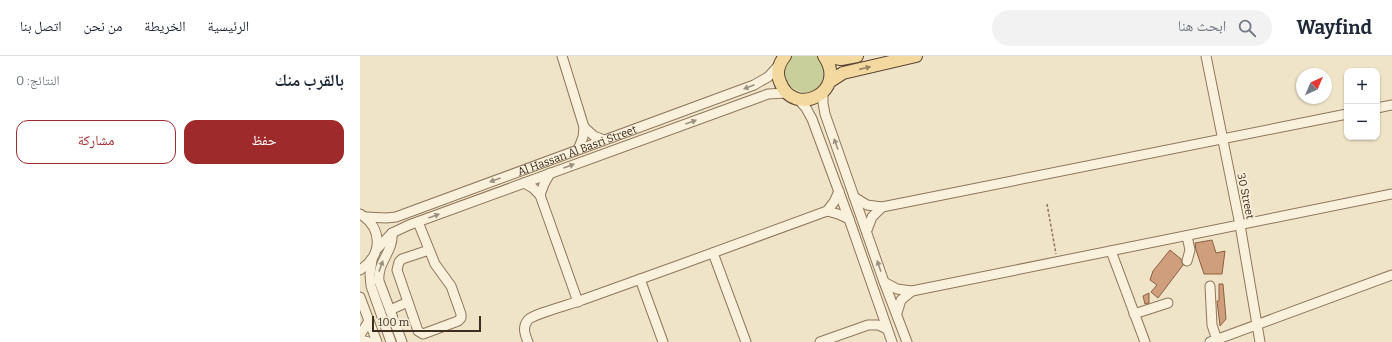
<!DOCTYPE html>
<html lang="ar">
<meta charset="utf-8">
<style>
body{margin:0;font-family:Bitter,"Noto Naskh Arabic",serif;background:#f2f2f3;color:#1f2937;direction:rtl}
.controls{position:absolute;right:12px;top:12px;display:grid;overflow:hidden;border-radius:8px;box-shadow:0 1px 3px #0004}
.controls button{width:36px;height:36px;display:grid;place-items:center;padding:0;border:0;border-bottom:1px solid #e0e1e3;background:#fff;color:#1f2937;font:20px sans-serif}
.compass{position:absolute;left:936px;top:12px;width:36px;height:36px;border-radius:50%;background:#fff;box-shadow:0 1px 3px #0004;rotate:44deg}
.scale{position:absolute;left:12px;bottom:10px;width:109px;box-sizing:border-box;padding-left:4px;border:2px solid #3d2e20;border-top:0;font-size:11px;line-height:14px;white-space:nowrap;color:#3d2e20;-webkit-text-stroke:3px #f7eed8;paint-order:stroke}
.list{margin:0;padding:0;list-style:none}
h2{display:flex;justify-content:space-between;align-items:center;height:52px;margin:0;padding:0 16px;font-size:17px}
h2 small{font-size:13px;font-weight:400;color:#747a83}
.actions{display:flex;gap:8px;padding:12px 16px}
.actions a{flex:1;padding:9px 0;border:1px solid #9e2a2b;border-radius:12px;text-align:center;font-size:14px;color:#9e2a2b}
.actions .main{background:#9e2a2b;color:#fff}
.icon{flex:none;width:22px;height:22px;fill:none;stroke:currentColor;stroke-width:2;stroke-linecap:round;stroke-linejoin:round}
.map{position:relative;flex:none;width:1032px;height:286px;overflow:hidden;direction:ltr}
header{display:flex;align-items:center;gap:24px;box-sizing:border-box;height:56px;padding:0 20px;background:#fff;border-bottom:1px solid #e0e1e3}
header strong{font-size:19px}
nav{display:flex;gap:22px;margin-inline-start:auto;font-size:14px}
.search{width:280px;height:36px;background:#f2f2f3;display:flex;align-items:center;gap:10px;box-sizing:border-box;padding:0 14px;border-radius:22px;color:#747a83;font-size:15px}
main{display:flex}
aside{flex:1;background:#fff}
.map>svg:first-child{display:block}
.green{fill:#c9cf9b}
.building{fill:#cf9f7d;stroke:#8d5f41}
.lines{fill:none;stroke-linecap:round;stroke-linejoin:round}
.minor-casing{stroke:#8d765c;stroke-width:11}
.major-casing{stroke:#5b4430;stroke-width:14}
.path{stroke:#8d765c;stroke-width:1.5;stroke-dasharray:3 2;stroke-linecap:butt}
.minor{stroke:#faf1dc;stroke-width:9}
.major{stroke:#f3d9a0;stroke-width:12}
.oneway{fill:#988460}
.oneway2{fill:#9c907e}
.labels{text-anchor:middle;stroke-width:3.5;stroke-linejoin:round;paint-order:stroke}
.street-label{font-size:11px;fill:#3d2e20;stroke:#f7eed8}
</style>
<header>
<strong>Wayfind</strong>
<div class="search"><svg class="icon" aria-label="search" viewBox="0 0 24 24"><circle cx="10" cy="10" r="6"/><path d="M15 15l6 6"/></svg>ابحث هنا</div>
<nav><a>الرئيسية</a><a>الخريطة</a><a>من نحن</a><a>اتصل بنا</a></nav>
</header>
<main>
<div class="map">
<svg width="1032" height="286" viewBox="0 0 1032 286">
<rect width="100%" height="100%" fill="#f0e4c8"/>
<path class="green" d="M428 0H461L467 16C465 21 464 27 460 30 445 46 418 29 424 8 424 6 427 3 428 0Z"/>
<path class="building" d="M852 184 856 197 865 195 862 218H844L836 194 835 187Z
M810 194 821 203 823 209 798 242 791 236 797 229 790 224 793 215Z
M859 228H863L866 263 860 270 857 245H859Z
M789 237V247L785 248 783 240Z"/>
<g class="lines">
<g class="minor-casing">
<g id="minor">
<path d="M202 0 224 71 223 81 218 94"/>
<path d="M846 0 880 169 900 286"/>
<path d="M463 36V47L465 58 524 226 547 286"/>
<path d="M438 43 446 52 452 63 489 163 532 286"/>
<path d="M1017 52 1032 49"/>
<path d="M224 71 234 80 244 84"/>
<path d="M164 127 173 132 180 139 218 246"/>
<path d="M180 139 184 128 190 117"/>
<path d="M494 141 507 149 522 151 987 58"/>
<path d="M467 155 478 158 489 163"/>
<path d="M0 158C23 172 23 199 0 214"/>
<path id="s1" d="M6 161 26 162 36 161 394 29 408 21 420 8"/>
<path d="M58 166 75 208 91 230 101 258V262L98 265 63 278 58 275 37 214 39 206 42 203 69 194"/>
<path d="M507 174 512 161 522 151"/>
<path d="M32 177C34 195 17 206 19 225L42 286"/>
<path d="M17 193 32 177 49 169 400 41 408 38 426 37"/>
<path d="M751 195 785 286"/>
<path d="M353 197 386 286"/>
<path d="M12 204 10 218 11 230 31 286"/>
<path d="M827 205 830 194 827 180"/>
<path d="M280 223 303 286"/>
<path d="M524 226 537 233 552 235 1032 138"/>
<path d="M850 230 852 269 857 284"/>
<path d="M0 241 17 286"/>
<path d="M30 254 48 246"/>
<path d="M537 257 541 244 552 235"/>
<path d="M774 258 808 247"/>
<path d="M0 279 9 265"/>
<path d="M0 284 9 286"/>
<path d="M168 286C165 279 162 271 168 264 173 258 212 248 222 244 304 215 385 185 467 155L474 146 479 135"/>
<path d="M460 286 508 269H518L527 273"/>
<path d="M850 286 1032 219"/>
</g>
</g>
<g class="major-casing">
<path id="major" d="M425 0C419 7 416 17 420 26 434 63 489 36 464 0
M465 0 481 3 497 0
M469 26 483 17 556 0"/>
</g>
<path class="path" d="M687 148 696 198"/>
<use href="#minor" class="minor"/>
<use href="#major" class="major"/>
</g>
<defs><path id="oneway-solid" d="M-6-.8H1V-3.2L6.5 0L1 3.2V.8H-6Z"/></defs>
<use class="oneway" href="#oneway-solid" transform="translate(505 12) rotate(-13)"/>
<g class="oneway2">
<use href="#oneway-solid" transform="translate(389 31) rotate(159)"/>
<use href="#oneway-solid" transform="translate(331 66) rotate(-20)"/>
<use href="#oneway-solid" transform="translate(476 88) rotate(-110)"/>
<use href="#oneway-solid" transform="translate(209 110) rotate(-20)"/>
<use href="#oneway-solid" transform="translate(135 124) rotate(160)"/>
<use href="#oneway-solid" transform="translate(74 160) rotate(-20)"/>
<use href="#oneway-solid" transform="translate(21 210) rotate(-70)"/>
<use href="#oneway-solid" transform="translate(519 210) rotate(-109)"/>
</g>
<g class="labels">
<g class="street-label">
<text dy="4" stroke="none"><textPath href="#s1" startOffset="223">Al Hassan Al Basri Street</textPath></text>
<text transform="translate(886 140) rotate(78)" y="4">30 Street</text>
</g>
</g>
</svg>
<div class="controls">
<button>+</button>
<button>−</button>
</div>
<svg class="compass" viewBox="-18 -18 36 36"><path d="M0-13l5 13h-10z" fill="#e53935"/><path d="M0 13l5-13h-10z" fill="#747a83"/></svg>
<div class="scale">100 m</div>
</div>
<aside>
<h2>بالقرب منك<small>النتائج: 0</small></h2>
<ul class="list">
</ul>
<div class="actions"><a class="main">حفظ</a><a>مشاركة</a></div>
</aside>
</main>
